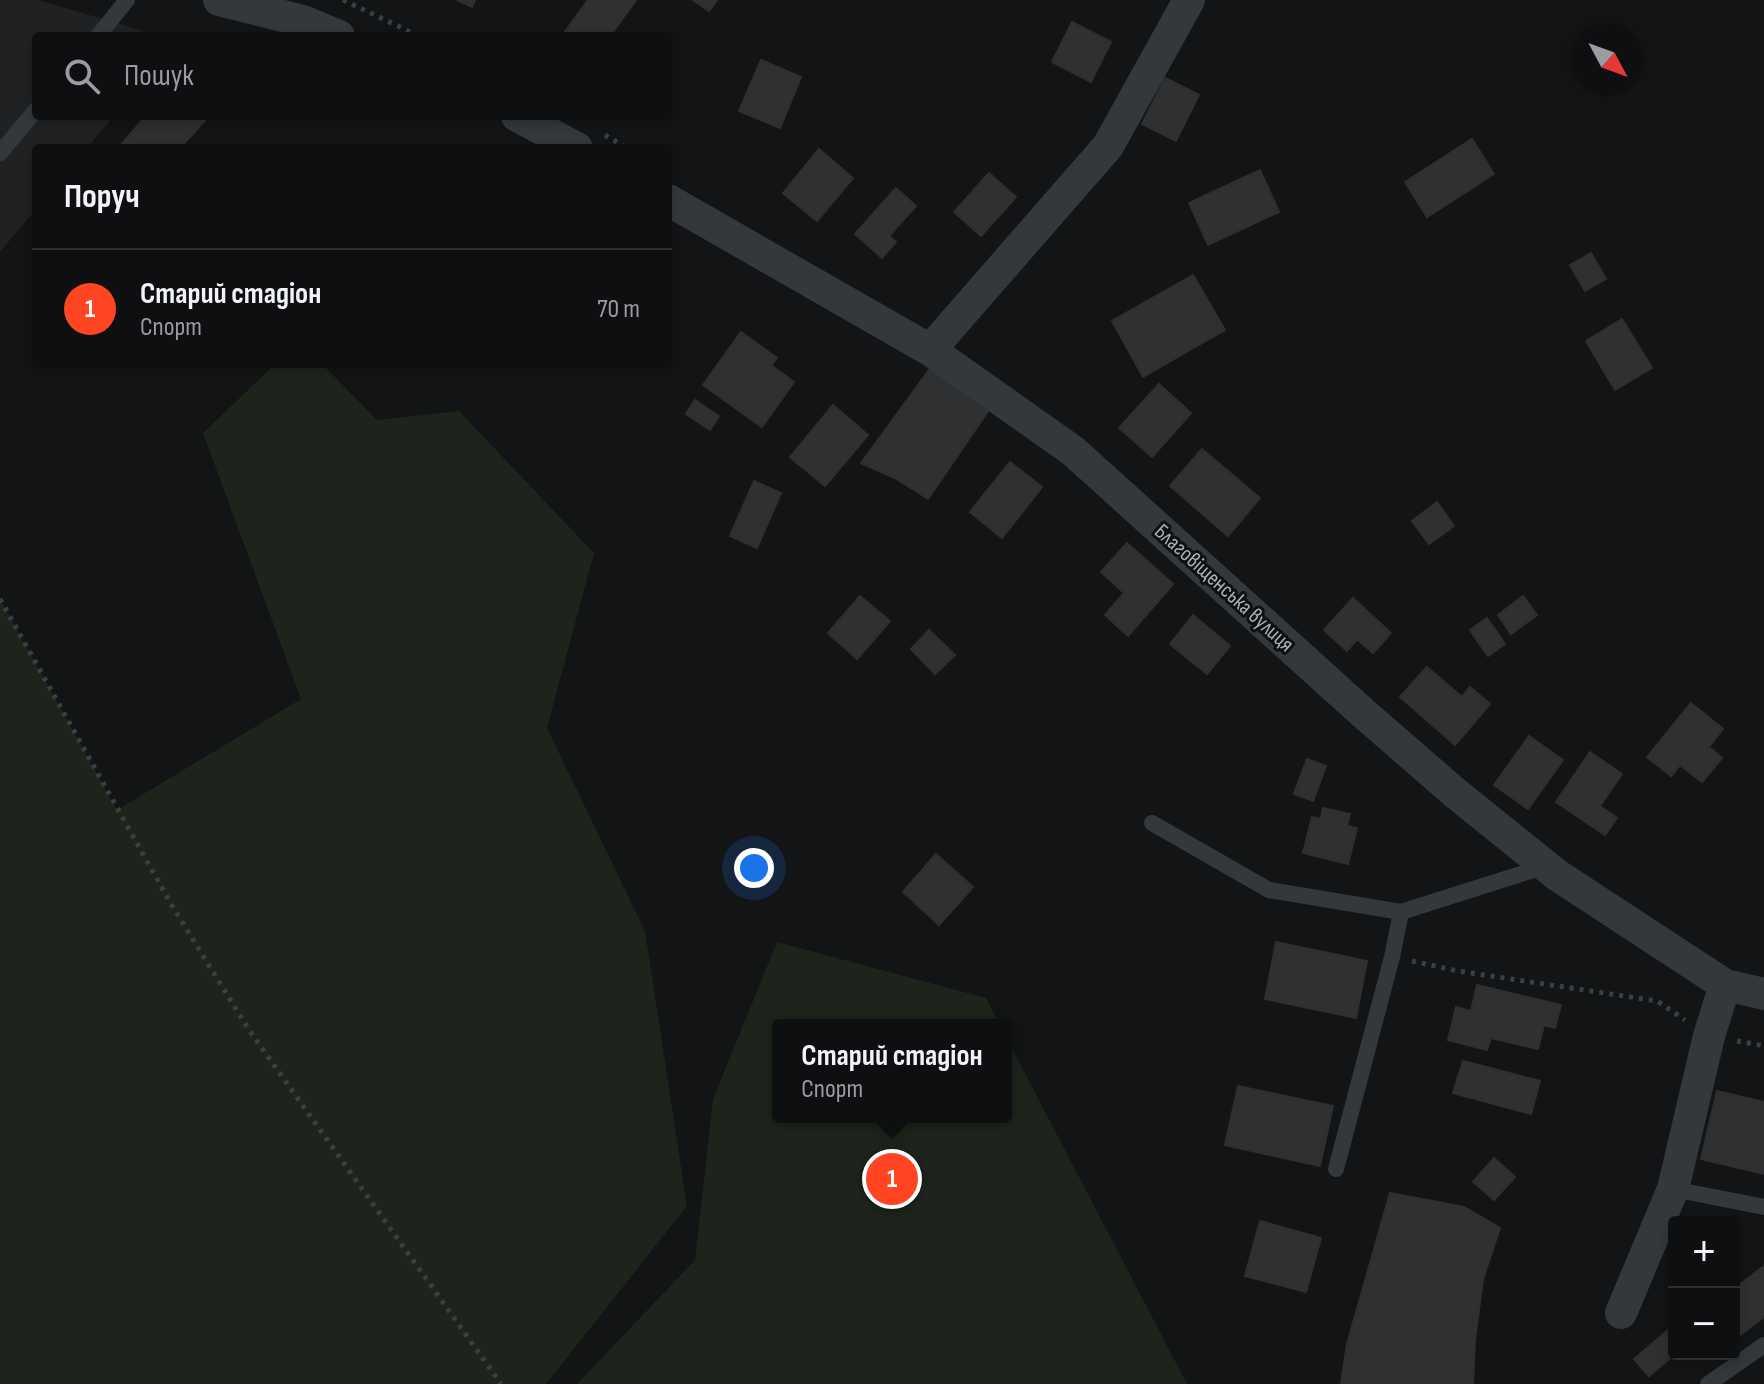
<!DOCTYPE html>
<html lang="uk">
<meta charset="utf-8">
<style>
body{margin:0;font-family:"Sofia Sans Condensed",sans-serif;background:#1c1d1e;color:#f1f3f6}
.controls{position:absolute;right:24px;bottom:24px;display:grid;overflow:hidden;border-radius:8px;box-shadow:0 4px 12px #0003}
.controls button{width:72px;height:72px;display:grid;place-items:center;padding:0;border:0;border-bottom:2px solid #2e2f30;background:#0e0f10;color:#f1f3f6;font:40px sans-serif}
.compass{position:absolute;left:1572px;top:24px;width:72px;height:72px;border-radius:50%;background:#0e0f10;box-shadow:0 4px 12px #0003;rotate:131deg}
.you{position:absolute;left:754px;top:868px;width:28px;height:28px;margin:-20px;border:6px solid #fff;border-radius:50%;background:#1a73e8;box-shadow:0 0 0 12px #1a73e833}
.badge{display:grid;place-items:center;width:52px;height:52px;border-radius:50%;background:#ff4522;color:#fff;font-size:26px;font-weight:700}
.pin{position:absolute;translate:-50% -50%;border:4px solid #fff;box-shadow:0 2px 8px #0006}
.popup{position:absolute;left:772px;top:1019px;width:240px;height:104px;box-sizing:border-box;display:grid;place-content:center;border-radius:8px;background:#0e0f10;filter:drop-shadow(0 2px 6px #0005);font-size:26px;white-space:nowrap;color:#9b9c9f}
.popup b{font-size:30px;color:#f1f3f6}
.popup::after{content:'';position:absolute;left:50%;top:100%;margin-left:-16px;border:16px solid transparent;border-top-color:#0e0f10}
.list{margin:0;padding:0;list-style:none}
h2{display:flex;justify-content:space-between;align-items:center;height:104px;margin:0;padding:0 32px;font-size:34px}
h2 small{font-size:26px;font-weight:400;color:#9b9c9f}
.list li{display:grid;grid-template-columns:52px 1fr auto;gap:24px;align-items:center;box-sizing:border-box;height:120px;padding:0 32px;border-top:2px solid #2e2f30}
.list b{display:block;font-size:30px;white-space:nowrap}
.list p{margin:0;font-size:26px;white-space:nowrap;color:#9b9c9f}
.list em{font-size:26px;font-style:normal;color:#9b9c9f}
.icon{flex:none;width:44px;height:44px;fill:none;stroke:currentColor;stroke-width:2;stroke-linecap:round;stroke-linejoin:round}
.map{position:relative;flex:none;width:1764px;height:1384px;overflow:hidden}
.search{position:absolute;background:#0e0f10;box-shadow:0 4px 12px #0003;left:32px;top:32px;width:640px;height:88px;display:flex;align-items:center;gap:20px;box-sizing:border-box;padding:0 28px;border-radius:8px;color:#9b9c9f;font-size:30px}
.panel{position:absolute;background:#0e0f10;box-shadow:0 4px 12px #0003;left:32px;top:144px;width:640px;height:224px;border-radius:8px}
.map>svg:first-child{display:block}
.built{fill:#1f2122}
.green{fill:#1e241b}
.building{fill:#2e3032;stroke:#2d2f31;stroke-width:2}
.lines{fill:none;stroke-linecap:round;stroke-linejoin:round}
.path{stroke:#3a4042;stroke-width:5;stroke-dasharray:4 6;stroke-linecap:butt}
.service{stroke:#34383b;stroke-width:16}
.minor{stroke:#34383b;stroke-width:32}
.labels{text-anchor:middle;stroke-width:6;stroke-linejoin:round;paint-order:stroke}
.street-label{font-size:22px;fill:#a4b3b7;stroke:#0e0f10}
</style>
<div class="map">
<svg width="1764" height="1384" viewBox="0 0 1764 1384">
<rect width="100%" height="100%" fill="#131415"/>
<path class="built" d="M0 0H38L161 36H36V116H114L87 148H36V209L0 252Z"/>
<path class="green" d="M275 364H322L377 420 459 411 594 553 547 728 645 931 687 1206 546 1384H0V599L117 810 301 699 203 433Z
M777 942 986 998 1000 1025H778V1117H1006V1037L1187 1384H577L695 1260 713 1099Z"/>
<path class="building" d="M457 0H475L472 7Z
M588 0H636L610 36H567L564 33Z
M693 0H717L709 11Z
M1072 22 1111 42 1091 82 1052 62Z
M761 60 801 77 780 128 739 111Z
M1165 78 1199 95 1176 141 1142 124Z
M146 116H209L180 148H118Z
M1472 139 1494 174 1427 217 1405 182Z
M819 149 853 178 817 221 783 193Z
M1260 170 1279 212 1208 245 1189 203Z
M989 173 1016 197 981 236 954 212Z
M896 188 916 206 889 236 896 242 882 258 855 234Z
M1591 253 1606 279 1585 291 1570 265Z
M1193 275 1225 330 1143 377 1112 321Z
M1622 319 1652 368 1615 390 1586 341Z
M741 332 777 358 771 365 794 382 762 427 703 385Z
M935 362 993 404 928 499 895 478 861 463Z
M1159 384 1191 413 1152 457 1119 428Z
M695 400 719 416 710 430 686 414Z
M833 405 868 435 825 486 790 457Z
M1202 449 1260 498 1228 536 1170 486Z
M1010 462 1042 487 1002 538 970 512Z
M754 481 781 493 757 548 730 536Z
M1437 502 1454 526 1429 544 1412 521Z
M1127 543 1173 584 1128 636 1105 615 1124 593 1101 572Z
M860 596 890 621 857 659 828 633Z
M1523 596 1537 615 1511 634 1498 615Z
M1353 598 1391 633 1373 653 1357 639 1347 651 1324 630Z
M1193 615 1230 646 1207 674 1170 644Z
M1487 618 1505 644 1488 656 1470 630Z
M929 630 955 655 935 674 911 649Z
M1427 667 1462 697 1470 687 1490 704 1455 745 1400 697Z
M1691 703 1723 729 1709 747 1722 758 1702 782 1680 765 1671 776 1647 757Z
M1529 736 1563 760 1528 809 1494 785Z
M1590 752 1622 774 1600 806 1617 818 1605 835 1556 802Z
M1307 759 1326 766 1313 801 1294 794Z
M1323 808 1350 814 1347 826 1357 828 1348 864 1303 853 1312 817 1321 819Z
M936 854 973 887 939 925 903 892Z
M1276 942 1367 961 1356 1018 1265 999Z
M1477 985 1561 1005 1555 1028 1544 1025 1538 1049 1491 1038 1487 1050 1448 1040 1456 1007 1471 1011Z
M1463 1061 1540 1081 1531 1114 1453 1093Z
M1238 1086 1333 1106 1320 1166 1225 1145Z
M1717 1091 1764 1102V1174L1701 1159Z
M1494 1158 1515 1177 1494 1200 1473 1182Z
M1390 1193 1464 1207 1500 1228 1483 1279 1475 1340 1473 1384H1341L1347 1344Z
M1260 1221 1321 1238 1306 1292 1245 1276Z
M1764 1266V1317L1740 1335 1734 1327V1289Z
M1674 1325 1675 1354 1649 1376 1634 1359Z"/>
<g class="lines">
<path class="path" d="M343 0 419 36
M605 135 627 148
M0 599 171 904 249 1030 501 1384
M1412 961 1458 971 1657 1001 1685 1020
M1737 1041 1764 1046"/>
<path class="service" d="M98 36 127 0
M0 153 36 110
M1152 823 1269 890 1401 912 1546 866
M1336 1169 1392 957 1401 912
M1673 1189 1764 1207
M1708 1384 1764 1345"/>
<path class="minor" d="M219 0 303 21 339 36
M517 116 577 148
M668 200 930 350 1073 451 1362 712 1454 792 1557 875 1725 985 1764 994
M930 350 1108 146 1189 0
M1621 1313 1673 1189 1709 1036 1725 985"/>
</g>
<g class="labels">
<g class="street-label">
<text transform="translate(1225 587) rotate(42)" y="8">Благовіщенська вулиця</text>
</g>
</g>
</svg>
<div class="controls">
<button>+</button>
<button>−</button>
</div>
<svg class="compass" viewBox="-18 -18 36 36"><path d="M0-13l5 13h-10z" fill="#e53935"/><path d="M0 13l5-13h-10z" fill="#9b9c9f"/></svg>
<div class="you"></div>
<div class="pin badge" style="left:892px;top:1179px">1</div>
<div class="popup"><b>Старий стадіон</b>Спорт</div>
<div class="search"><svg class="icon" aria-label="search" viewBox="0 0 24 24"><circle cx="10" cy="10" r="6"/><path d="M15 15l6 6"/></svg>Пошук</div>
<section class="panel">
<h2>Поруч<small></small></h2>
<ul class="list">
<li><span class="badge">1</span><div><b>Старий стадіон</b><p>Спорт</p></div><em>70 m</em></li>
</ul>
</section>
</div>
